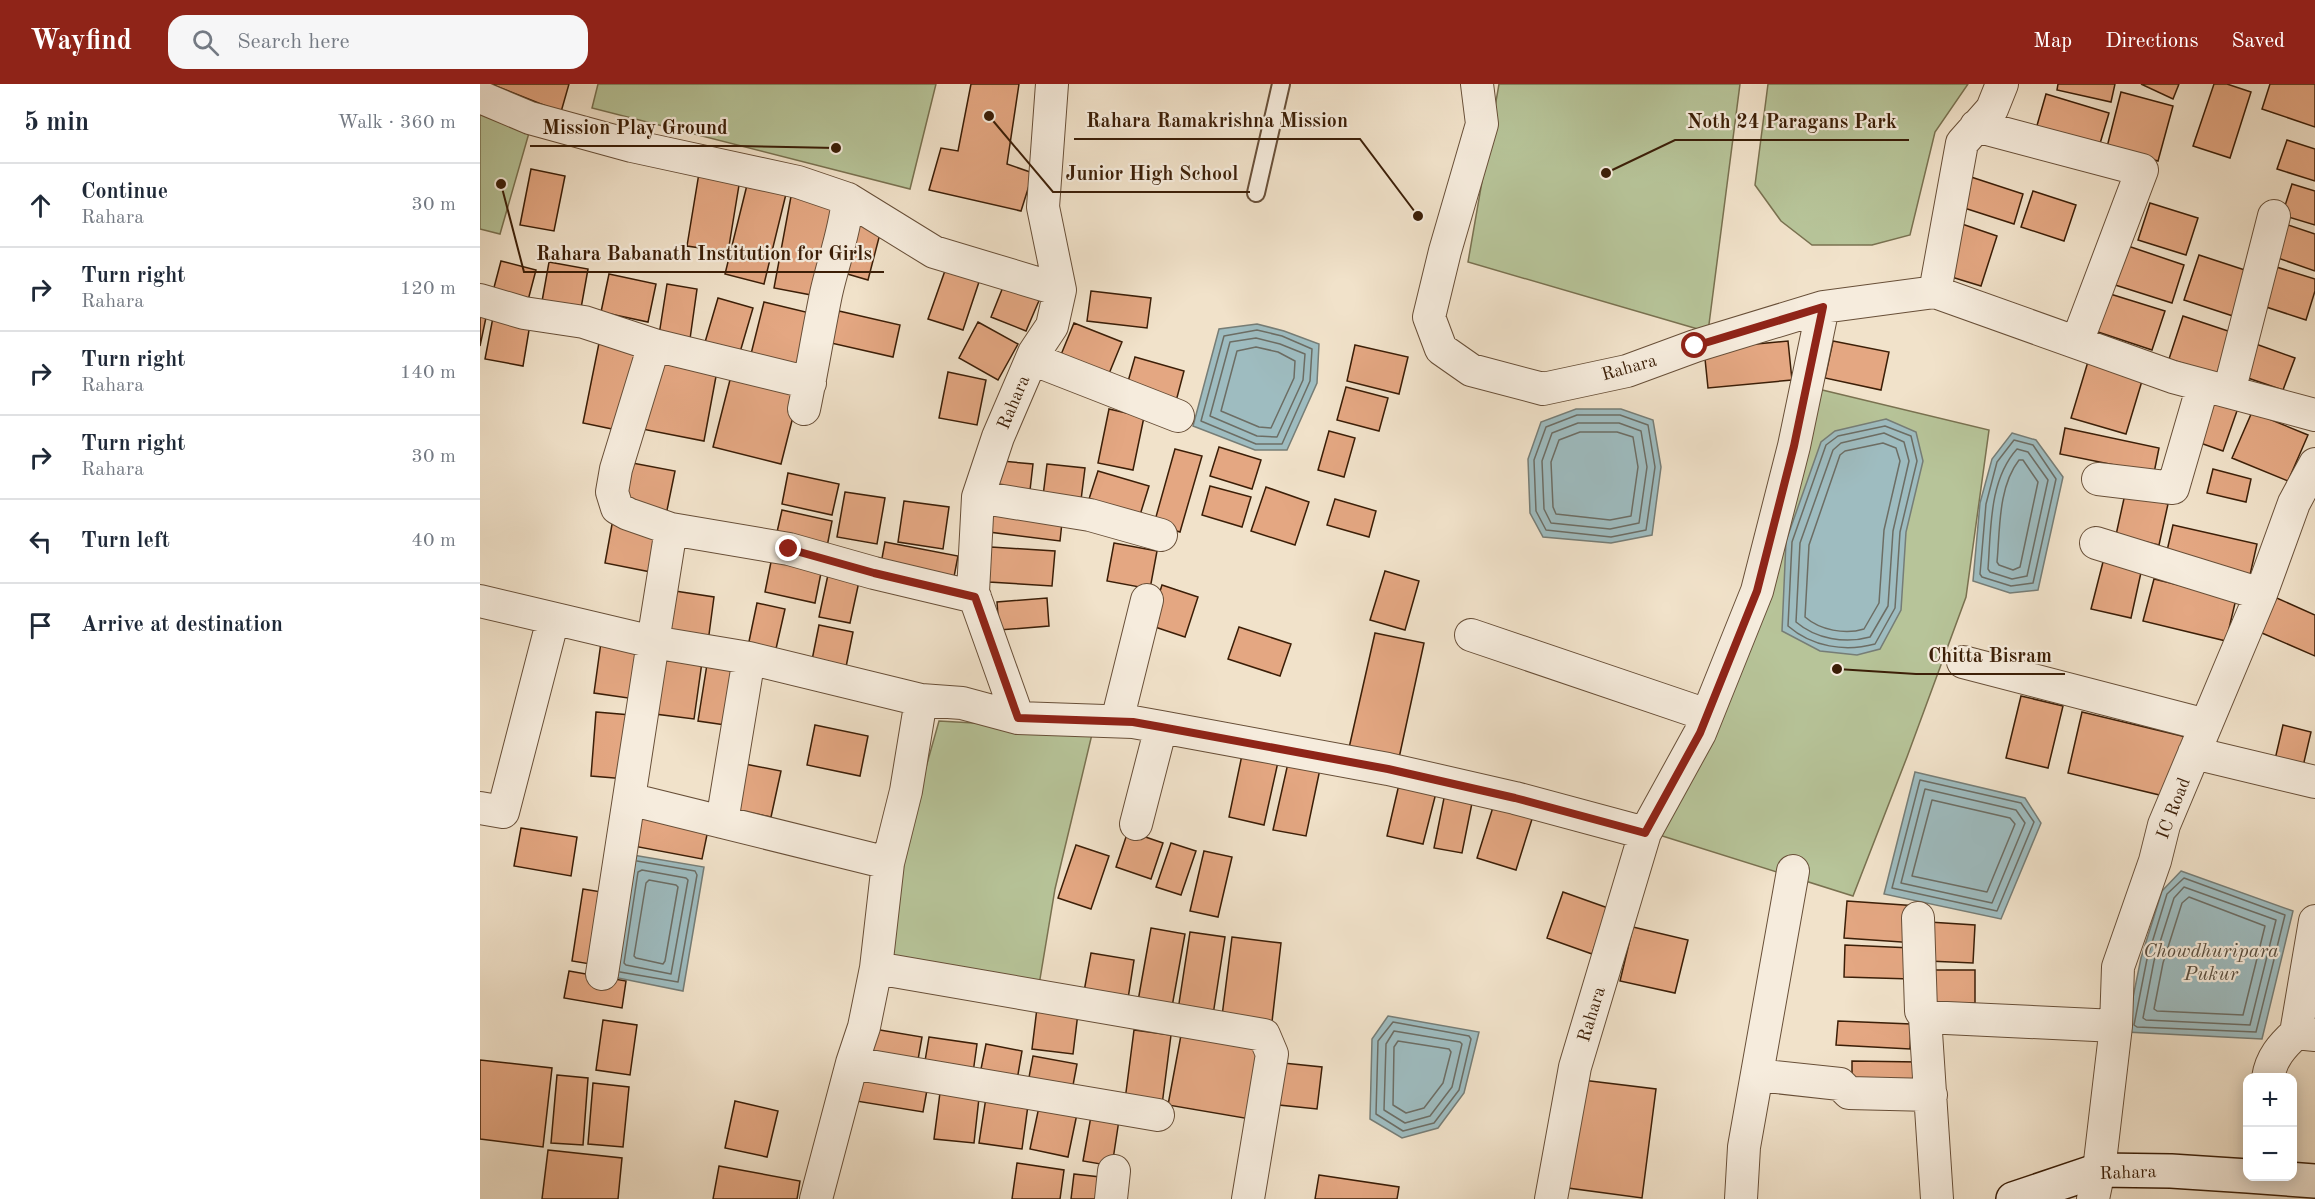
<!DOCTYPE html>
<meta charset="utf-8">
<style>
body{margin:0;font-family:"Old Standard TT",serif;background:#f6f6f7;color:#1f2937}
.controls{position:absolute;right:18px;bottom:18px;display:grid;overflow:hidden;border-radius:12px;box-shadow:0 3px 15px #0003}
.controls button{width:54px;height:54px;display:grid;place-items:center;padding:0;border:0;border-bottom:2px solid #e0e1e3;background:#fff;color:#1f2937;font:30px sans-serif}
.stop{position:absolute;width:18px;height:18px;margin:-14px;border:4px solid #8f2418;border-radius:50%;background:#fff}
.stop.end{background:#8f2418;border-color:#fff;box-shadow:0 2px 6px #0008}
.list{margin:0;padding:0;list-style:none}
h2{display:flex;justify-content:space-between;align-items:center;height:78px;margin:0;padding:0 24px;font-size:26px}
h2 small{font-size:20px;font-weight:400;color:#747a83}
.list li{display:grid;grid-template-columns:39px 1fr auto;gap:18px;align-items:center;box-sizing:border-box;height:84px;padding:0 24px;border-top:2px solid #e0e1e3}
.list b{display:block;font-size:22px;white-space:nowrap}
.list p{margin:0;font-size:20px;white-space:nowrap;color:#747a83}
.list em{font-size:20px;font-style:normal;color:#747a83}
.icon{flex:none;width:33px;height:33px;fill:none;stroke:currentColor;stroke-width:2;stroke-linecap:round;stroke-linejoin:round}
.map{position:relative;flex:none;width:1835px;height:1115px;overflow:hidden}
header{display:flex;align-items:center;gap:36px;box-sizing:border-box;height:84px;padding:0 30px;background:#8f2418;color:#fff}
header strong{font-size:28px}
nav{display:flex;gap:33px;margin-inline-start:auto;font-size:21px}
.search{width:420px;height:54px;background:#f6f6f7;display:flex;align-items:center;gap:15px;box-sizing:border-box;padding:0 21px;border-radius:18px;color:#747a83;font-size:22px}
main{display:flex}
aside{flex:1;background:#fff}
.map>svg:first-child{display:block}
.green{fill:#b7c499;stroke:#797150;stroke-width:1.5}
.water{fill:#9ebcc0;stroke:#767d76;stroke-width:1.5}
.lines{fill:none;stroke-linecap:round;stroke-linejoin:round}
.shore{stroke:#6c6d64;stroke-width:1.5}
.building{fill:#e4a782;stroke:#3b1e07;stroke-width:1.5}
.lane-casing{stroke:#684f38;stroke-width:20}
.street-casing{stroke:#684f38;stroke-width:34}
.secondary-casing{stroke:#3b1e07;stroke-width:36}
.lane{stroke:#f6ecdd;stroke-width:16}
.street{stroke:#f6ecdd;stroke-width:32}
.secondary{stroke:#f6ecdd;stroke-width:33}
.route{stroke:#8f2418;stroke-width:8}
.labels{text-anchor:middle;stroke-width:4.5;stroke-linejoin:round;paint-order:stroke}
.street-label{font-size:18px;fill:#3b1e07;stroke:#f6ecdd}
.water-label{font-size:20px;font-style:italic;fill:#594d3e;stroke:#f6ecdd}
.leader{fill:none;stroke:#3b1e07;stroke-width:2}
.callout-dot{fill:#3b1e07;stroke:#f6ecdd;stroke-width:2}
.callout-label{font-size:20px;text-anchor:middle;font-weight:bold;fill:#3b1e07;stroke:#f6ecdd;stroke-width:4.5;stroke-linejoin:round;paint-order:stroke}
</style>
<header>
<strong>Wayfind</strong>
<div class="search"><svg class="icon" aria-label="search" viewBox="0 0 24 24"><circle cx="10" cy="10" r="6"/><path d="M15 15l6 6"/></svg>Search here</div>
<nav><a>Map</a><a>Directions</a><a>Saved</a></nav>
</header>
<main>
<aside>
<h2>5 min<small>Walk · 360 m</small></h2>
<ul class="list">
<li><svg class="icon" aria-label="ahead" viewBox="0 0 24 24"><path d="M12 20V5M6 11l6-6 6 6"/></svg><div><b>Continue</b><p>Rahara</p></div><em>30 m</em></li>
<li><svg class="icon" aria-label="right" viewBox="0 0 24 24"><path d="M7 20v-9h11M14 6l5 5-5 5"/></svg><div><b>Turn right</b><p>Rahara</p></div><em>120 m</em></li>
<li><svg class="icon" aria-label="right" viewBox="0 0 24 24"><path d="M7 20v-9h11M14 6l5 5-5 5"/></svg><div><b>Turn right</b><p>Rahara</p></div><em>140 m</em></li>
<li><svg class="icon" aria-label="right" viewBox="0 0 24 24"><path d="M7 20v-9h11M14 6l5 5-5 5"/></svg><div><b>Turn right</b><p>Rahara</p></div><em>30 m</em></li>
<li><svg class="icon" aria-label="left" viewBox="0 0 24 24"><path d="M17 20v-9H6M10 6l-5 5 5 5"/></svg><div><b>Turn left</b></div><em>40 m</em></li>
<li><svg class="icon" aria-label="arrive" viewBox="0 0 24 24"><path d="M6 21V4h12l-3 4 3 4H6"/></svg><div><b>Arrive at destination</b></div></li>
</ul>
</aside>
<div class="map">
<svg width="1835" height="1115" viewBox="0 0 1835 1115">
<rect width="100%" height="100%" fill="#f1e2ca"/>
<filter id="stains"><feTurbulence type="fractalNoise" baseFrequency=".00333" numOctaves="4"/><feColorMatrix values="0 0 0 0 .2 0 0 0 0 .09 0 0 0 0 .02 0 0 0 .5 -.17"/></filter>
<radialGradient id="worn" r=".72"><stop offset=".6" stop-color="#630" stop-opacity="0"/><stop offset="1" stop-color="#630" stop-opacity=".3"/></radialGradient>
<path class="green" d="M118 0H456L430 105 112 24Z
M1019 0H1260L1228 248 988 178Z
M1288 0H1488L1455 48 1430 151 1392 161H1332L1301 137 1275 101Z
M0 24 51 42 20 150 0 145Z
M1334 304 1509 346 1486 513 1427 673 1373 812 1176 750Z
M459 637 613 646 575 805 559 901 407 876 420 776Z"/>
<path class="water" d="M777 240 804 247 839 260 837 299 807 366H775L713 342 739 245Z
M1096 325H1141L1173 336 1181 383 1172 451 1131 459 1063 453 1050 429 1048 375 1061 338Z
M1406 335 1436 348 1443 377 1426 448 1421 526 1400 565 1377 571 1340 567 1302 547 1306 457 1341 358 1355 347Z
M1532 349 1556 356 1583 393 1558 506 1530 509 1493 497 1500 419 1512 375Z
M1435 688 1545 714 1561 739 1521 835 1404 810Z
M147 770 224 783 203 907 128 892Z
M1701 787 1813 827 1782 955 1646 948 1661 874 1682 807Z
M908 932 999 948 984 1009 958 1044 922 1054 890 1035 892 955Z"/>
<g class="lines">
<path class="shore" d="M777 246 802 252 832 265 830 297 802 360H776L721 337 744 252Z
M776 254 800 260 825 270 823 296 797 353 777 352 730 332 750 258Z
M776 263 798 268 815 277 814 294 791 344 779 343 741 327 757 267Z
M1097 331H1140L1168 341 1175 383 1166 446 1131 453 1066 446 1056 427 1054 376 1066 343Z
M1098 339H1139L1161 347 1167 383 1159 439 1130 445 1071 439 1064 425 1062 377 1072 349Z
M1405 342 1431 352 1437 377 1420 448 1415 524 1395 560C1365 568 1332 563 1308 542L1312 458 1346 361 1358 352Z
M1100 348H1137L1153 353 1158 383 1151 432 1130 436 1076 430 1073 423 1071 378 1079 356Z
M1404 349 1424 358 1429 377 1413 447 1408 522 1390 553C1365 560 1336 555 1316 538L1320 459 1353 366 1361 359Z
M1534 356 1553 361 1576 395 1553 499 1531 502 1502 493 1500 490 1506 420 1517 378Z
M1403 359 1416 364 1420 377 1404 446 1399 519 1384 545C1365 551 1340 546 1325 533L1329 461 1360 371 1365 367Z
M1537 365 1548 368 1568 396 1547 492 1532 495 1510 488 1508 485C1511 445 1509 396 1537 365Z
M1539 376H1543L1558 398 1540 483 1533 486 1519 481 1517 478C1520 446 1518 403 1539 376Z
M1440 696 1541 719 1554 738 1517 827 1412 804Z
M1445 705 1536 726 1545 739 1512 819 1421 799Z
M1452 716 1530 734 1535 740 1507 808 1432 792Z
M162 786 206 794 208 796 191 890 146 881 144 879 158 788Z
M1704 794 1805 831 1776 948 1657 943 1654 941 1667 875 1687 810Z
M169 796 196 801 198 803 185 877 183 880 156 874 154 872 166 799Z
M1704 803 1796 836 1770 941 1666 936 1663 934 1674 877 1694 814Z
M1709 813 1785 842 1763 931 1677 927 1674 925 1683 879 1702 819Z
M140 888 198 898 217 791 215 787 157 777
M913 938 989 952 991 955 979 1006 954 1039 923 1047 896 1030 898 957Z
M914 947 980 958 982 960 972 1003 950 1032 925 1039 904 1026 906 960Z
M918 957 969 965 971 968 963 999 944 1024 926 1029 913 1021 914 963Z"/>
</g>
<path class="building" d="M11 0H89L81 28Z
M491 0H539L527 80 553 89 541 127 449 106 461 64 478 67Z
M1578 0H1635L1631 18 1577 6Z
M1661 0H1699L1693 15Z
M1734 0H1747L1771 8 1750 74 1713 62Z
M1790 0H1835V43L1782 25Z
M1641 8 1693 22 1678 77 1627 63Z
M1566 10 1629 29 1619 63 1556 45Z
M1807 56 1835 65V97L1797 85Z
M220 83 261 89 248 168 207 162Z
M51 85 85 92 74 147 40 141Z
M1488 92 1543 110 1534 140 1478 122Z
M1812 100 1835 107V141L1802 131Z
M267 101 306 110 284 200 245 190Z
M312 107 360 116 342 213 294 204Z
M1553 107 1596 121 1584 157 1541 143Z
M1670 119 1718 134 1706 171 1658 156Z
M372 133 402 142 388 196 357 187Z
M1482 140 1517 152 1501 202 1465 191Z
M1805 140 1835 150V187L1795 173Z
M1645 161 1704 181 1692 219 1632 200Z
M1719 171 1774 189 1759 234 1704 216Z
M21 177 56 186 47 220 12 211Z
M69 178 108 185 100 230 61 223Z
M467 181 501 192 483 246 448 235Z
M1790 181 1835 195V207L1826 236 1777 220Z
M129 190 176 200 168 238 121 228Z
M525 198 561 212 546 247 511 233Z
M187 200 217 205 210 255 179 251Z
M611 207 671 214 667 244 607 237Z
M1627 209 1685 227 1672 266 1615 247Z
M238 214 273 224 258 275 223 265Z
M284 218 334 230 319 290 269 278Z
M0 222 8 224 0 262Z
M359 227 420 241 413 273 351 259Z
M14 228 51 234 43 282 5 275Z
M1703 232 1751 248 1737 290 1689 275Z
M498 238 538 260 518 296 479 274Z
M594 239 642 258 626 297 578 278Z
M120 254 159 261 142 347 103 339Z
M1308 257 1312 296 1228 304 1224 265Z
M1353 257 1409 268 1401 306 1345 294Z
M1773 259 1815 274 1803 306 1762 292Z
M875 261 928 273 919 310 867 297Z
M1610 271 1665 287 1646 350 1591 334Z
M655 273 704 287 695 321 645 308Z
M175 275 237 287 224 357 162 345Z
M252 288 320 305 301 380 233 363Z
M468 288 506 296 497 341 459 334Z
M866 303 908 314 899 347 857 336Z
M1723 313 1758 324 1743 367 1709 355Z
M629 325 664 333 653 386 618 379Z
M1772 328 1828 351 1808 397 1752 374Z
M1585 344 1679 364 1674 389 1580 370Z
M849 347 875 354 864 393 838 386Z
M739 363 781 376 772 405 730 392Z
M695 365 722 372 700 448 674 440Z
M511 376 553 380 549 415 507 410Z
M147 378 195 387 185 436 138 427Z
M567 380 605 384 600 424 562 420Z
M1733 385 1771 395 1766 418 1727 409Z
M618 387 669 402 660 431 609 415Z
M308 389 359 400 352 431 302 420Z
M730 402 771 413 762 443 722 431Z
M786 403 829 418 815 461 771 447Z
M365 408 405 414 397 460 357 453Z
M1645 410 1688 420 1679 461 1636 451Z
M855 415 896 427 889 453 847 441Z
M424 417 469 423 463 465 418 458Z
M513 419 583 429 580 457 509 448Z
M302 426 352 437 346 468 295 457Z
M133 435 190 446 181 490 125 479Z
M1693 441 1777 460 1770 491 1686 471Z
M405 458 478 472 473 498 400 485Z
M634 459 677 467 670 505 627 497Z
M511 463 575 467 572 502 509 498Z
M293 468 343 479 335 519 285 508Z
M1624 474 1662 484 1651 534 1611 525Z
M349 486 380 493 370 539 339 533Z
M905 487 939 497 925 546 890 536Z
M1674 495 1756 515 1746 557 1663 537Z
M682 501 718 513 705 553 669 541Z
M195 507 234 513 228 558 188 552Z
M1790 511 1835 531V572L1775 546Z
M567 514 569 542 519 546 517 518Z
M277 519 305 525 293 578 266 572Z
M339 541 373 548 364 593 330 586Z
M759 543 811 560 800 592 748 575Z
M895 549 944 559 919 674 869 664Z
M122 551 163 557 155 615 114 609Z
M183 573 222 578 214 635 175 630Z
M228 574 275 582 266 644 218 637Z
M1541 612 1583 622 1568 684 1526 674Z
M116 628 151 631 146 695 111 692Z
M1602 628 1706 653 1692 714 1588 689Z
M335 641 388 652 380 692 327 681Z
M1803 641 1831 648 1821 691 1793 684Z
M762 671 798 678 784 741 749 733Z
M808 679 840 685 826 752 793 746Z
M265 680 301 687 291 733 256 726Z
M920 696 957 705 943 760 907 752Z
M965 709 993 714 982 769 954 764Z
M1014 720 1053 732 1036 786 997 774Z
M155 727 229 741 222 775 148 761Z
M41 744 97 753 91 792 34 782Z
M648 747 683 759 671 795 636 783Z
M691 759 716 767 701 811 676 803Z
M596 761 629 772 611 825 578 814Z
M724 767 752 773 738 833 710 827Z
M103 805 128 809 116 881 92 877Z
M1083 808 1128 824 1112 870 1067 854Z
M1367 817 1438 822 1436 859 1364 854Z
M1449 838 1495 841 1493 879 1448 877Z
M1153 843 1208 856 1195 909 1140 897Z
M671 844 705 850 692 923 658 917Z
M710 848 745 853 733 931 698 926Z
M752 853 801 859 792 938 742 932Z
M1365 861 1432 864 1431 895 1364 893Z
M611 869 654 876 647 921 603 913Z
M1445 886H1495V919H1445Z
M89 887 146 897 142 924 84 914Z
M557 924 598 929 593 970 552 965Z
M123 936 157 941 150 991 116 986Z
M1358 937 1431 940 1430 965 1356 961Z
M394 945 442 953 436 987 389 979Z
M654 946 691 951 682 1021 645 1016Z
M701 951 783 965 770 1035 688 1021Z
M449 953 497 960 492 996 443 989Z
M506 960 542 967 536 1002 499 995Z
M553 972 597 980 591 1012 547 1004Z
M0 976 72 984 63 1063 0 1055Z
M1372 977 1439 978V1006L1372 1005Z
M803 979 842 983 837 1025 799 1021Z
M381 984 449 995 443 1028 376 1017Z
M77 991 108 994 103 1061 71 1059Z
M1102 996 1176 1005 1162 1114 1088 1104Z
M113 999 149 1003 143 1063 108 1060Z
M461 1001 500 1005 494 1059 454 1055Z
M507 1007 549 1014 542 1065 499 1059Z
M255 1017 298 1027 287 1073 245 1064Z
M560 1018 598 1025 588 1073 550 1065Z
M611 1032 639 1036 632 1082 603 1077Z
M68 1066 142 1074 138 1115H62Z
M537 1079 584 1086 580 1115H532Z
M239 1082 320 1097 317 1115H233Z
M594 1090 629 1094 626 1115H591Z
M839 1091 919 1103 917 1115H835Z"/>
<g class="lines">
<g class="lane-casing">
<path id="lane" d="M776 109 801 0"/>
</g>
<g class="street-casing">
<path id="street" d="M997 0 1002 40 965 167 949 233 961 265 991 286 1063 305 1147 287 1215 262 1343 223 1314 362 1277 507 1220 649 1165 749 1095 983 1071 1115
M0 13 50 34 152 62 318 98 368 115 454 168 580 206
M1496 42 1662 86 1597 258
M1455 208 1482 59 1512 25 1522 0
M0 216 44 229 104 238 174 261 330 299
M1343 223 1455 208 1693 293 1835 331
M174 261 136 385 132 408 137 424 148 430 191 445 309 465 394 489 495 513
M552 275 698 332
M1749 308 1794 132
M324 325C332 287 338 249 346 210 353 178 365 148 368 115
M1618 395 1693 404 1723 301
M498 413 610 431 681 451
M1616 459 1781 510
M0 517 173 558 191 445
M991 551 1227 631
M1483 578 1726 641
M538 634 493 508 498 413 518 353 554 269 572 242 580 206 563 123 572 0
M637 637 667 516
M1714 669 1835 698
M149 715 408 779
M0 724 23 728 73 535
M242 738 269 574
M656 740 681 643
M1438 834 1441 927 1445 933 1457 1115
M1835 837 1816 949 1835 951
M396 884 784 951 792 970 768 1115
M122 890 173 558 269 574 441 616
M1445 933 1636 942
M372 979 678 1031
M1277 991 1360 1000 1369 1009 1451 1011
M1788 994C1791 974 1802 962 1816 949
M336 1115 372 979 384 943 396 884 408 779 426 707 441 616 482 619 538 634 653 638 681 643 908 685 1035 714 1165 749
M631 1115 634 1087
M1261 1115 1264 1063 1313 787
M1613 1115 1619 1086 1636 942 1638 883 1675 777 1684 741 1781 510 1814 419 1835 380"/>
</g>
<g class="secondary-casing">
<path id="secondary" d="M1768 1092 1835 1097
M1533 1115 1619 1086 1691 1087 1768 1092"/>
</g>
<use href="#lane" class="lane"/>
<use href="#street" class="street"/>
<use href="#secondary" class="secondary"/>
</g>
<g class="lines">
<path class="route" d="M309 465 394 489 495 513 538 634 653 638 681 643 908 685 1035 714 1165 749 1220 649 1277 507 1314 362 1343 223 1215 262"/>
</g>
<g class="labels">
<g class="street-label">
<text transform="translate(1149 283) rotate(-16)" y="6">Rahara</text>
<text transform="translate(533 318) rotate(-67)" y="6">Rahara</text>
<text transform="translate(1693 724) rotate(-69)" y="6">IC Road</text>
<text transform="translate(1111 930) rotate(-73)" y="6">Rahara</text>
<text transform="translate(1648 1088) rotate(-2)" y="6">Rahara</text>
</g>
<g class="water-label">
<text x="1731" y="873">Chowdhuripara<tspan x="1731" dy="23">Pukur</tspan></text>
</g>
</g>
<path class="leader" d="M938 132L880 55H594M1126 89L1195 56H1429M356 64L259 62H50M509 32L573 108H770M21 100L44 188H404M1357 585L1436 590H1585"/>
<g class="callout-dot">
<circle cx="938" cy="132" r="6"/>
<circle cx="1126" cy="89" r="6"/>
<circle cx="356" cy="64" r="6"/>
<circle cx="509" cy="32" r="6"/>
<circle cx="21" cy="100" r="6"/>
<circle cx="1357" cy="585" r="6"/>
</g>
<g class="callout-label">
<text x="737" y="43">Rahara Ramakrishna Mission</text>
<text x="1312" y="44">Noth 24 Paragans Park</text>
<text x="155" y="50">Mission Play Ground</text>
<text x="672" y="96">Junior High School</text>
<text x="224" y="176">Rahara Babanath Institution for Girls</text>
<text x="1510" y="578">Chitta Bisram</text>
</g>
<rect width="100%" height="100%" filter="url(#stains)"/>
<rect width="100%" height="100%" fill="url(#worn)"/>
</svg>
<div class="controls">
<button>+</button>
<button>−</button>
</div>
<div class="stop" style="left:1215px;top:262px"></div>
<div class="stop end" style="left:309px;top:465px"></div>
</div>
</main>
